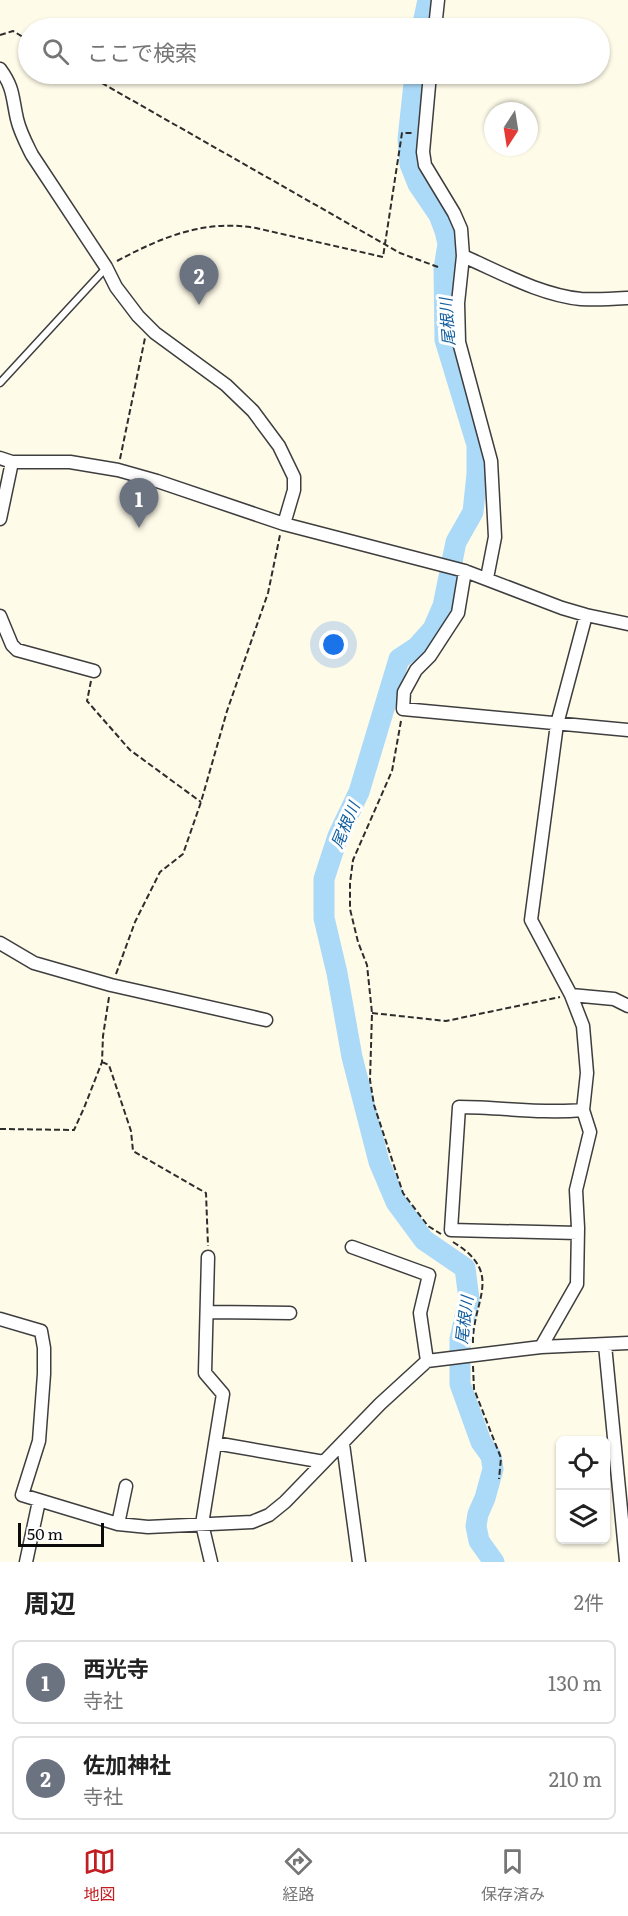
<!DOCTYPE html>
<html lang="ja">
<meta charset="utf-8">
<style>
body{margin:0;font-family:Literata,"Noto Sans JP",serif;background:#f2f2f2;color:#222}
.controls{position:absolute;right:18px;bottom:18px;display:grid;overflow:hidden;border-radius:9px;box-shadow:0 2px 4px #0004}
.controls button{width:54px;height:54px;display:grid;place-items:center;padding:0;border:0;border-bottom:2px solid #e0e0e0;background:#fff;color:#222;font:30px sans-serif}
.compass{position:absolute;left:484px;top:102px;width:54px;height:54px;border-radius:50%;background:#fff;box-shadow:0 2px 4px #0004;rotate:192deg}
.scale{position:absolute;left:18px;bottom:15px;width:86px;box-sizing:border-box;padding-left:6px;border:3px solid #0b0b0b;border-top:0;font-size:16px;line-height:21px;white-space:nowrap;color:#0b0b0b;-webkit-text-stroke:4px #fff;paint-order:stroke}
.you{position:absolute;left:334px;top:645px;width:21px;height:21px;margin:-15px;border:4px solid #fff;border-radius:50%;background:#1a73e8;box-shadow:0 0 0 9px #1a73e833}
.badge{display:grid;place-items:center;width:39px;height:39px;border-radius:50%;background:#c11d22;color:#fff;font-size:20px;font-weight:700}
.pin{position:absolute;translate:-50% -50px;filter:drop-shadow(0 2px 3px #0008)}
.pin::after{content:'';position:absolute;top:32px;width:21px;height:18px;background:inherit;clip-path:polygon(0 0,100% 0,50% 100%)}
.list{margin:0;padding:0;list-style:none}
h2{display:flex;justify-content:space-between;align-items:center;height:78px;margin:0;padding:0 24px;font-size:26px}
h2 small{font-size:20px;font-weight:400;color:#767676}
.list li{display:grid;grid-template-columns:39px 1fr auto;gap:18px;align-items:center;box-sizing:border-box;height:84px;margin:0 12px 12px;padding:0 12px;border:2px solid #e0e0e0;border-radius:9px}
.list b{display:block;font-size:22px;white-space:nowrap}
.list p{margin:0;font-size:20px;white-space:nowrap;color:#767676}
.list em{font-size:20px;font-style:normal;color:#767676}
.icon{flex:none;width:33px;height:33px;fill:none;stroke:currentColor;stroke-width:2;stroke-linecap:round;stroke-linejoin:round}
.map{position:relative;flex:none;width:628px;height:1562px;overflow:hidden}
.search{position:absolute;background:#fff;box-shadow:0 2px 4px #0004;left:18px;right:18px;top:18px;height:66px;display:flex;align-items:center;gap:15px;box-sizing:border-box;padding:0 21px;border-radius:33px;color:#767676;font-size:22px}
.sheet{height:270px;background:#fff}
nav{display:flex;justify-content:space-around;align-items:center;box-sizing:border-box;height:84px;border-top:2px solid #e0e0e0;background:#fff;font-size:16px;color:#767676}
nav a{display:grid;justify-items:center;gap:3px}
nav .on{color:#c11d22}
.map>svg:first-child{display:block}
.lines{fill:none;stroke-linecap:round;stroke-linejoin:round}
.river{stroke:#abdaf9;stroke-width:21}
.lane-casing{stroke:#3e3e3e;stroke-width:9}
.street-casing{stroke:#3e3e3e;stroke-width:15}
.path{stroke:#2d2d2d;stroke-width:2;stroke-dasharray:6 3;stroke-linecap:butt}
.lane{stroke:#fff;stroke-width:6}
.street{stroke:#fff;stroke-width:12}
.labels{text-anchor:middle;stroke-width:6;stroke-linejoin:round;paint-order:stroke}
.water-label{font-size:16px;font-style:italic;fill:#105fa1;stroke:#fff}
</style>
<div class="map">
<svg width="628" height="1562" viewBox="0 0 628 1562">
<rect width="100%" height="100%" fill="#fffbe9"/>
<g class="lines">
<path class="river" d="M422 28 428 0
M415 74 408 139 410 164 418 184 439 215 445 231 448 244 444 269 445 340 477 445V474L473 512 456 542 443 606 433 629 417 647 399 659 359 792 338 836 324 879V918L337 973 352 1057 379 1162 396 1202 424 1240 465 1268 469 1299 460 1339V1384L481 1442 491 1456 493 1469 485 1498 478 1514 476 1526 479 1541 494 1562"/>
<g class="lane-casing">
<path id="lane" d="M0 383 106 268"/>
</g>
<g class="street-casing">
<path id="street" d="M435 28 438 0
M0 69C14 88 12 97 17 119 20 132 26 143 32 155L106 267 116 287 138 316 155 333 226 385 253 411 279 446 294 477V490L284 524
M430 74 423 152 425 165 454 213 461 229 463 256 458 303 459 342 491 461 495 537 487 578
M463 256C500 272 540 295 581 299 597 300 612 299 628 298
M0 458 12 462H70L118 470 157 481 284 524 465 571 562 608 586 615 628 624
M0 519 12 462
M465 571 458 613 430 656 416 670 404 692 403 709 628 730
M0 616 12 645 17 650 94 671
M0 943 34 963 111 985 266 1020
M571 995 614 999 628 1006
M578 1233 451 1230 459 1107C501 1107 540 1114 583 1110
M352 1247 429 1275 420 1313 427 1361
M208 1257 205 1373 223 1394 202 1524 211 1562
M208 1312 290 1313
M0 1319 41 1331 44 1348V1374L39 1441 22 1495 118 1524 148 1527 252 1522 269 1515 285 1502 380 1404 427 1361 541 1347 628 1343
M605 1345 626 1561H628
M541 1347 577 1284 578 1228 576 1190 590 1132 583 1110 587 1073 583 1026 571 995 531 920 557 724 586 615
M215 1443 324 1462
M343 1444 359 1562
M118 1524 126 1486
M26 1562 39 1501"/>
</g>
<path class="path" d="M0 35 13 31 28 40
M86 74 400 253 438 267
M117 261C162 237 205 219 256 228L383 257 402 133H412
M120 459 145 338
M91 681 87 701 130 750 201 802
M401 721 392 771 353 860 350 883V909L358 942 367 965 372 1013 370 1080 374 1105 403 1193 428 1226 441 1234
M116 974 135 922 160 872 183 854 201 802 227 711 268 593 280 535
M372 1013 446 1021 560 997
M102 1062 109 1065 131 1131 133 1151 206 1193 208 1246
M0 1129 74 1130 84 1108 102 1062 103 1036 109 997
M453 1242C506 1274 471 1301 473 1346
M473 1366 474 1389 501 1458 499 1479"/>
<use href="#lane" class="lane"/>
<use href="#street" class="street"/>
</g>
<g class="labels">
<g class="water-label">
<text transform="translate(447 322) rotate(-94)" y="6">尾根川</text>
<text transform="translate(345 825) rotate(-67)" y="6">尾根川</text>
<text transform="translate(464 1320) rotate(-83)" y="6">尾根川</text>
</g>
</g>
</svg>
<div class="controls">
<button><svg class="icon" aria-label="locate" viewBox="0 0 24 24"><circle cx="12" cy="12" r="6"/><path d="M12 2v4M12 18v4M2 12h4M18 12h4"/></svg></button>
<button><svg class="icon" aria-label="layers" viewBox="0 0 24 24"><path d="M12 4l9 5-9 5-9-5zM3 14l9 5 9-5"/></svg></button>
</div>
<svg class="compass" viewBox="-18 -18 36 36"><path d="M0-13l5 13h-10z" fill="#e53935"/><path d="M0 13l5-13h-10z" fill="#767676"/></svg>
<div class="scale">50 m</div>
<div class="you"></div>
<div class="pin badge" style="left:139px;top:528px;background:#6b7280">1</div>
<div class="pin badge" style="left:199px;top:305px;background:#6b7280">2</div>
<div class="search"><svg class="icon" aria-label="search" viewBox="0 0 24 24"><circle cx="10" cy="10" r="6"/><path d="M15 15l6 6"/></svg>ここで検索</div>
</div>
<section class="sheet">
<h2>周辺<small>2件</small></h2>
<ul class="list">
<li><span class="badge" style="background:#6b7280">1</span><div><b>西光寺</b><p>寺社</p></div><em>130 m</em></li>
<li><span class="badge" style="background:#6b7280">2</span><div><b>佐加神社</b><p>寺社</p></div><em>210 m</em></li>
</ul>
</section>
<nav>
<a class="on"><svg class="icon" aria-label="map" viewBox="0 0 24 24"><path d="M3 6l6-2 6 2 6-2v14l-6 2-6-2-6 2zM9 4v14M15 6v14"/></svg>地図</a>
<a><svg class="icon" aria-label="directions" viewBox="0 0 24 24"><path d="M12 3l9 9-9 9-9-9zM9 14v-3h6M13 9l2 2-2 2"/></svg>経路</a>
<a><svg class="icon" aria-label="saved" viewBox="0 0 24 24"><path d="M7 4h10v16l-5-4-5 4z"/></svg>保存済み</a>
</nav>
